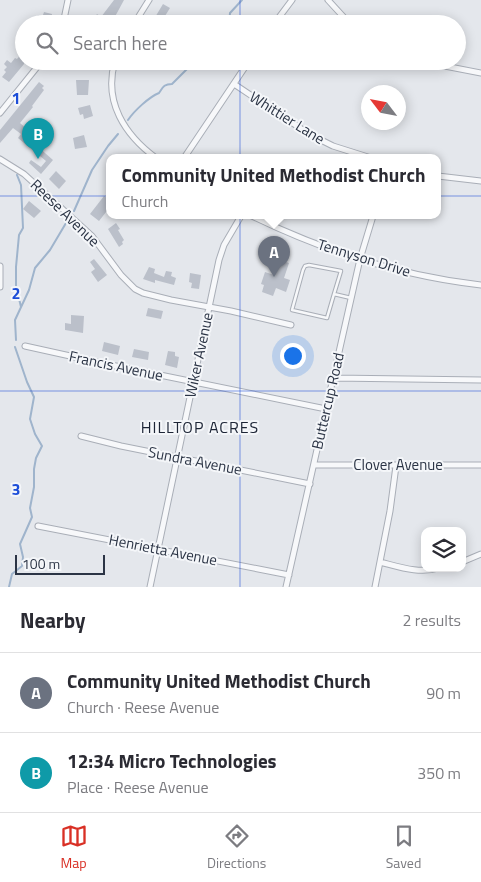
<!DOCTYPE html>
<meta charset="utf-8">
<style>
body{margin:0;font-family:"Titillium Web",sans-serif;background:#f2f2f3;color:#2b2b33}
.controls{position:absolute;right:15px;bottom:15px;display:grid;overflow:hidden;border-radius:10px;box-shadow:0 2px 12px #0003}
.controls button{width:45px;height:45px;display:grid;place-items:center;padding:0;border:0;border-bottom:1px solid #e1e1e2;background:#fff;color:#2b2b33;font:25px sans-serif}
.compass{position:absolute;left:361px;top:85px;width:45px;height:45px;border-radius:50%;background:#fff;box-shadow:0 2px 12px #0003;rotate:302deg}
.scale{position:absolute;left:15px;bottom:12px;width:90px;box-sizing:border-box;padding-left:5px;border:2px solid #2b3445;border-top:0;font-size:14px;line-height:18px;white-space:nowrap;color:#2b3445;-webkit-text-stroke:4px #f4f6f9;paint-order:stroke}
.you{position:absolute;left:292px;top:355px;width:18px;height:18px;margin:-12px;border:4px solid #fff;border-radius:50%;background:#1a73e8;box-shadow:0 0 0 8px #1a73e833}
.badge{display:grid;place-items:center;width:32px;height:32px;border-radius:50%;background:#d93025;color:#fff;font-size:16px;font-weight:700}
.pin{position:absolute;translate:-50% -41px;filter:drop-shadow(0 1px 2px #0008)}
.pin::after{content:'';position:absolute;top:26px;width:18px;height:15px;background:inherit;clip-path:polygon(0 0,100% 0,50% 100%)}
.popup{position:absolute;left:106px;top:154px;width:335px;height:65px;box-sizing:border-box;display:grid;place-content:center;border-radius:10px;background:#fff;filter:drop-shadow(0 1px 4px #0005);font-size:16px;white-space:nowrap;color:#7c7c81}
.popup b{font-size:19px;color:#2b2b33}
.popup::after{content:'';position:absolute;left:50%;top:100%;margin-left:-10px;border:10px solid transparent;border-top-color:#fff}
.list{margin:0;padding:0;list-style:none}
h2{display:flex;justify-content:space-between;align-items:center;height:65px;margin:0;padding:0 20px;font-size:21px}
h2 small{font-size:16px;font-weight:400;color:#7c7c81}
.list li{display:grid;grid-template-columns:32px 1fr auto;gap:15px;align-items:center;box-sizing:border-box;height:80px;padding:0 20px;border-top:1px solid #e1e1e2}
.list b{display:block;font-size:19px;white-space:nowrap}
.list p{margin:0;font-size:16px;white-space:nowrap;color:#7c7c81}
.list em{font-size:16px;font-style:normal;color:#7c7c81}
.icon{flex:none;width:28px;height:28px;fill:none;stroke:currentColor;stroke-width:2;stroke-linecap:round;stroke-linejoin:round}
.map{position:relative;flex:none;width:481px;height:587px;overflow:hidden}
.search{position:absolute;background:#fff;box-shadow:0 2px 12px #0003;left:15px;right:15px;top:15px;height:55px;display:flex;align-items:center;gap:12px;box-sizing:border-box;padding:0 18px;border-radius:28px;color:#7c7c81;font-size:19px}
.sheet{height:225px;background:#fff}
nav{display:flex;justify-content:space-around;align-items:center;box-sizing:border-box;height:70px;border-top:1px solid #e1e1e2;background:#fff;font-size:14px;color:#7c7c81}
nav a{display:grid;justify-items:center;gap:2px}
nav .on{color:#d93025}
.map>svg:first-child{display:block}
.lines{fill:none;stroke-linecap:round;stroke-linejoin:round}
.stream{stroke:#9fb4cc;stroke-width:2}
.building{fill:#bbc0ca}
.service-casing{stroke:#a9aeb7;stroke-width:4.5}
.minor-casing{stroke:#a9aeb7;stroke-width:7}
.service{stroke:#f7f8fa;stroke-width:2.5}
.minor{stroke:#f7f8fa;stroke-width:5}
.grid{fill:none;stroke:#1d4ed8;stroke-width:1;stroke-opacity:0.55}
.labels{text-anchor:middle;stroke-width:4;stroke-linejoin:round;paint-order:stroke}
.street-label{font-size:15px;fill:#2b3445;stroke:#f4f6f9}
.neighbourhood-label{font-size:16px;letter-spacing:1px;fill:#1d2536;stroke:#f4f6f9}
.grid-label{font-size:16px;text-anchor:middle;font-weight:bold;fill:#1d4ed8;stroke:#f4f6f9;stroke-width:4;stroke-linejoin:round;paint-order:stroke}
</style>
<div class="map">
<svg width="481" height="587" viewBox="0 0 481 587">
<rect width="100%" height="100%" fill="#e4e7ec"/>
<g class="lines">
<path class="stream" d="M229 24 230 13 242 0
M128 120C134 111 149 97 159 93 163 87 164 84 172 84L195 61
M17 175 21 185 23 228 19 235 16 267V286L21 307
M74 211 92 170 108 146 118 134
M16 340 15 320 29 290 35 268 50 250 66 223
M9 587 12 574 22 566 23 557 20 544 32 517 30 508 34 487V469L36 458 42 446 35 434 30 419 34 397 27 382 15 347"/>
</g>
<path class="building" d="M114 0H124L111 24H99L93 20 97 14 101 17Z
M163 4 170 8 160 24H151Z
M44 12 52 14 51 24 33 22 38 15 42 18Z
M24 51V64L9 82 2 77 6 72 4 70 7 67 4 64 7 60 11 63 15 58 17 59Z
M76 80H89L88 95H77Z
M39 82 44 86 42 88 44 90 32 106 33 107 20 123 33 134 29 139 53 160 41 174 29 163 31 160 41 167 46 161 18 138 21 134 13 128 0 143V130Z
M90 105 93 116 84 119 83 114 80 115 78 108Z
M84 135 87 147 75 149 73 138Z
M56 171 66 181 59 189 49 179Z
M104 196 110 200V207L99 221 90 214Z
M29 201 41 211 34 218 23 209Z
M116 223 120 229 118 230 124 240 122 242 123 244 119 247 108 229Z
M94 259 107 275 98 282 91 272 95 269 90 262Z
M280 260 289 263 284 278 290 280 286 292 276 288 273 296 262 292 264 285 261 284 265 272 274 275Z
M149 267 155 269 154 273 164 277 166 271 172 272 171 276 176 278 174 285 155 280V283L143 279Z
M190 273 201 275 199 289 191 288 192 283 189 282Z
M148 308 163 311 161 319 146 316Z
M71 315 84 316 83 333 65 330V323L71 324Z
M104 342 120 346 118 355 102 351Z
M134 349 149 352 148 360 132 357Z
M168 351 175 352V356L179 357 177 368 165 365Z"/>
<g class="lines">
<g class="service-casing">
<path id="service" d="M334 294 327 318 292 310 303 270 305 266 309 265 341 271 334 294 351 298"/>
</g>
<g class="minor-casing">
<path id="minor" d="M328 0 350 24
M63 24 68 0
M134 24 149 0
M274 24 292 0
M115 61C103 102 125 135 156 158
M419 61 481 73
M234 84 309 134 333 146 371 158
M0 113 42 61
M184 158 249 61
M0 159 24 174 92 236 121 275 135 289 143 293 171 300 231 311 291 325
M438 176 481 181
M252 216C324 251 401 276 481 285
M0 266V287
M25 346 111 365 326 409
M334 378 481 380
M81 436 121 446 310 484
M314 465H481
M38 526 289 575
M380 562C400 567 419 574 439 568
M462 562 481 554
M150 587 219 260 224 245 241 216
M286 587 360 259 373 216
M375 587 390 511 396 466"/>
</g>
<use href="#service" class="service"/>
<use href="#minor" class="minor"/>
</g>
<path class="grid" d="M240 0V24M240 61V587M0 196H481M0 391H481"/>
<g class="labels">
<g class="street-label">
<text transform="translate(287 118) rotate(32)" y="5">Whittier Lane</text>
<text transform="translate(65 213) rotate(44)" y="5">Reese Avenue</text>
<text transform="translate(364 258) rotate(17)" y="5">Tennyson Drive</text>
<text transform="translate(199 355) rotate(-78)" y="5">Wiker Avenue</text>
<text transform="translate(116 366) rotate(12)" y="5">Francis Avenue</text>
<text transform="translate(328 401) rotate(-77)" y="5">Buttercup Road</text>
<text transform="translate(195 461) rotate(11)" y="5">Sundra Avenue</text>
<text x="398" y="470">Clover Avenue</text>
<text transform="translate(163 550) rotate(11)" y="5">Henrietta Avenue</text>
</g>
<g class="neighbourhood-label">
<text x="200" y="433">HILLTOP ACRES</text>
</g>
</g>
<g class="grid-label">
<text x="16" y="104">1</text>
<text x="16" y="299">2</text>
<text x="16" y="495">3</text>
</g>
</svg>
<div class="controls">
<button><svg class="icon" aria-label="layers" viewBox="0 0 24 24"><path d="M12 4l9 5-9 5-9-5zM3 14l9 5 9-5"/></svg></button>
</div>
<svg class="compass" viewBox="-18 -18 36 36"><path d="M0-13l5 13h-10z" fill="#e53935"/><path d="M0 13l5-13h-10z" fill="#7c7c81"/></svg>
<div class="scale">100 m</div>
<div class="you"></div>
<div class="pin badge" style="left:274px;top:277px;background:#6b7280">A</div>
<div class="popup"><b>Community United Methodist Church</b>Church</div>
<div class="pin badge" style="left:38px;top:159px;background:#0f9aa8">B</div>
<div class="search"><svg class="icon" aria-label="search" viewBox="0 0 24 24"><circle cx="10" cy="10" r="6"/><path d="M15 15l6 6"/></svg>Search here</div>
</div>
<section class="sheet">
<h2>Nearby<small>2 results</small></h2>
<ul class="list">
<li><span class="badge" style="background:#6b7280">A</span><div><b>Community United Methodist Church</b><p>Church · Reese Avenue</p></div><em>90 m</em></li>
<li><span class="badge" style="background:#0f9aa8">B</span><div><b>12:34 Micro Technologies</b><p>Place · Reese Avenue</p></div><em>350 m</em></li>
</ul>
</section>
<nav>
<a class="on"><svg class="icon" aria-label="map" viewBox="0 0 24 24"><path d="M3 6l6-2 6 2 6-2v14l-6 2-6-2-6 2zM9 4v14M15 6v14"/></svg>Map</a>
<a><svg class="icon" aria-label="directions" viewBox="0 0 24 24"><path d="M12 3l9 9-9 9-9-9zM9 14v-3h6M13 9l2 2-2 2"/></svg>Directions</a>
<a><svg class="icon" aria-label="saved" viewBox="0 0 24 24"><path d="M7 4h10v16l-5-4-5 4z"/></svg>Saved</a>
</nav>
